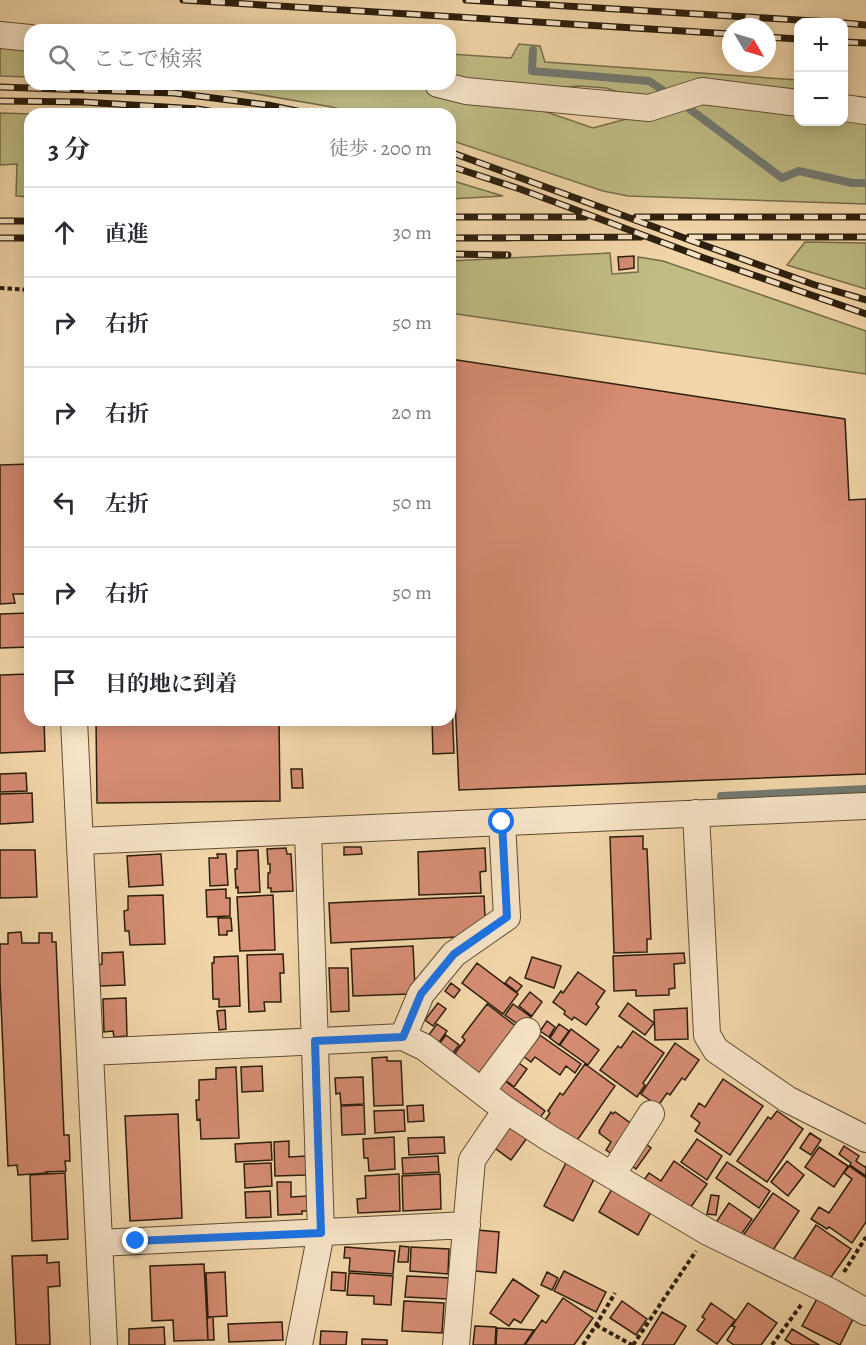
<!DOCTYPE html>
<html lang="ja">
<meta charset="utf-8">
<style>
body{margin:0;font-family:Alegreya,"Noto Serif JP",serif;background:#f7f7f7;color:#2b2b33}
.controls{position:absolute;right:18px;top:18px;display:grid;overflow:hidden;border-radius:12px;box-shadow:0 3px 15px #0003}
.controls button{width:54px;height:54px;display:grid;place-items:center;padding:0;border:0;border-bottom:2px solid #e1e1e2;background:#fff;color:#2b2b33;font:30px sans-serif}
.compass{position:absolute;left:722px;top:18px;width:54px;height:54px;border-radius:50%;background:#fff;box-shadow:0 3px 15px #0003;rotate:128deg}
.stop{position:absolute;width:18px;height:18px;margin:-14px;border:4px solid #1a73e8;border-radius:50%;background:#fff}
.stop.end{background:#1a73e8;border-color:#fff;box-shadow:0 2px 6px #0008}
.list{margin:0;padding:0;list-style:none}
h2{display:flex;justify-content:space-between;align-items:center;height:78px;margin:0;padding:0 24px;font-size:26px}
h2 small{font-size:20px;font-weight:400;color:#7c7c81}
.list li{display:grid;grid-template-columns:39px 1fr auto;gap:18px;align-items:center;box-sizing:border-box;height:90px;padding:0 24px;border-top:2px solid #e1e1e2}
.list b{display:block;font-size:22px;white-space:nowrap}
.list em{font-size:20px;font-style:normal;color:#7c7c81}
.icon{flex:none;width:33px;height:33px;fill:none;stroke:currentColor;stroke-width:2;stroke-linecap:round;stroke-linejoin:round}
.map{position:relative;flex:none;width:866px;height:1345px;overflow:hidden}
.search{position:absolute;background:#fff;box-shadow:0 3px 15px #0003;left:24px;top:24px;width:432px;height:66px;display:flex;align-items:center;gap:15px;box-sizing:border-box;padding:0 21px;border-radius:18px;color:#7c7c81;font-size:22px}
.panel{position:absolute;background:#fff;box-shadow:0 3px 15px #0003;left:24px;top:108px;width:432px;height:618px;border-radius:18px}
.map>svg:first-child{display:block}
.green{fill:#c0bc84;stroke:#766e49;stroke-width:1.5}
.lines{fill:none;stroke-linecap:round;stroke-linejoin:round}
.stream{stroke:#727a72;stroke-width:8}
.building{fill:#d58c73;stroke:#2c1f0e;stroke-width:1.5}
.minor-casing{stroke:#5e4d35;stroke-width:28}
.path{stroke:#2c1f0e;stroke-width:4;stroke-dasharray:4.5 3;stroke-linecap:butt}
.minor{stroke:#f7e4c7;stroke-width:26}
.rail-casing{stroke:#2c1f0e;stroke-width:7}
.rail{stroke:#f7e4c7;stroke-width:4.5;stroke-dasharray:14;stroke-linecap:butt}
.route{stroke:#1a73e8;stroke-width:8}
</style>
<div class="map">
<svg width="866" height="1345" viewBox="0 0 866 1345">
<rect width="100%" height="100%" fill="#f2d6a9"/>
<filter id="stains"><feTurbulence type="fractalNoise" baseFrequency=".00333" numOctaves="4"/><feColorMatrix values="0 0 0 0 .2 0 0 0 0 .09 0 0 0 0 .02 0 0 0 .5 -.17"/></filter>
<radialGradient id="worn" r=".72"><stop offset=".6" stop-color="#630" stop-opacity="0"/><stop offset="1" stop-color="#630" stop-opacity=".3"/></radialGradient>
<path class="green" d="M0 42 30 44V77L0 76Z
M519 44 540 46 545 62 798 80V96L639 99 606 88 579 86 532 90 450 79V54L511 58Z
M169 84H409L453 96 532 107 593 128 660 110 702 97 798 110V122H844V115L866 118V204L628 196 603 191 450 140V114H358L332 107 227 89Z
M0 113 30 114V197L16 196 17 164 0 165Z
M450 180 503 196 450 199Z
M805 242 866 243V289L787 265Z
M610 253 612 274 638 272V257L663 261 866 331V374L450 313V261Z"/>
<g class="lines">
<path class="stream" d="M533 50 532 71 649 81 667 93
M683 104 782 178 799 171 852 183H866
M721 796 866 789"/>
</g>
<path class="building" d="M634 256V268L619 270 618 257Z
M450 359 845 419 849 500 866 499V774L459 790 450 583Z
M30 464V517H26L29 594H13L15 603 0 604V465Z
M30 613V647L0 648V614Z
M450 662 454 753 433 754 432 720H450Z
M30 674V720H44L45 751 0 753V675Z
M96 720H279L280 801 97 803Z
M291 769H302L303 788H292Z
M26 773 27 791 0 792V774Z
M32 793 33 822 0 824V794Z
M643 836V849H647L651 939H647V952L614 953 610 837Z
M344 847H361L362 854 344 855Z
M286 848 287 854H291L293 891 271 892V888H268V873H270V864H268L267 849Z
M485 848 486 871 480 872 481 893 419 895 418 852Z
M0 850H35L37 897 0 898Z
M258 850 260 892 238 893V887L236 888 235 869H237V851Z
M161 854 163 885 129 887 127 856Z
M217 854H226L228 885 210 886 209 858H218Z
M226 889V898H230V916L207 917 206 890Z
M163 895 165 944 130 945 129 931H125L124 911 128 910V896Z
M273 895 275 950 240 951 237 897Z
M484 896 485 918 458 937 331 943 329 903Z
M218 918H231L232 931H227V935H219Z
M21 932 22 943H39V933H52V942H56L64 1135H69L70 1161H65L66 1171 46 1172 47 1173 18 1175 17 1165 8 1166 0 981V944H8V933Z
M413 946 415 988 410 994 353 996 351 949Z
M123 952 125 985 100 986 99 965 102 964V953Z
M684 953 685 963 674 964 675 988 669 989V995L636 996V990L614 991 613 956Z
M283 954 284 973H280L281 1002H264L265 1011 249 1012 247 955Z
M238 956 240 1006 219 1007V999H213L212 963H214V957Z
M532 957 561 966 554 988 525 978Z
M477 963 518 994 503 1014 462 983Z
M329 968H348L349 1011 331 1012Z
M578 972 605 991 596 1004 599 1007 586 1025 574 1017 572 1020 564 1014 565 1011 553 1002 561 991 563 993Z
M510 977 522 986 517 992 505 983Z
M451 983 460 990 454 998 445 991Z
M530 992 542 1002 532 1016 519 1006Z
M126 998 127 1036 114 1037 113 1031 104 1032 103 999Z
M438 1003 446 1009 433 1026 425 1020Z
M628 1003 654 1023 645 1035 619 1016Z
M487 1004 521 1030 477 1078 452 1059 456 1054 455 1053 465 1040 462 1037Z
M513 1004 531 1017 523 1028 505 1015Z
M687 1008 688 1039 655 1040 654 1010Z
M225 1010 226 1029 219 1030 217 1011Z
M547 1021 555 1027 549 1037 540 1031Z
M437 1024 447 1031 435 1048 425 1040Z
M559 1024 569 1031 559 1045 550 1038Z
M571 1029 599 1050 588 1065 560 1045Z
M534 1031 581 1064 575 1073 566 1066 560 1075 535 1057 531 1062 519 1053Z
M633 1031 664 1053 643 1083 645 1085 637 1097 600 1070 618 1046 621 1048Z
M446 1035 459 1045 449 1058 436 1048Z
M675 1043 699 1060 685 1080 682 1078 670 1095 667 1093 658 1106 641 1094Z
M387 1057V1061H401L403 1105 374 1106 372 1058Z
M513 1059 527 1069 514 1087 500 1076Z
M585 1064 615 1086 576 1142 545 1120 550 1113 548 1111 560 1093 563 1095Z
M262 1066 263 1091 242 1092 241 1067Z
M236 1067 239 1138 201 1139 200 1119 197 1120 196 1100H199V1080L216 1079V1068Z
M363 1077 364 1104 341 1105 340 1093 336 1094 335 1078Z
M500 1077 545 1111 536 1123 491 1088Z
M723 1079 763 1106 730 1155 695 1131 700 1123 691 1116 699 1103 705 1107Z
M364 1105 365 1134 342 1135 341 1106Z
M423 1105 424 1121 408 1122 407 1106Z
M404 1110 405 1131 375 1133 374 1111Z
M777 1111 803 1129 767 1182 737 1161 768 1117 771 1119Z
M611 1112 613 1114 615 1112 636 1127 615 1156 606 1150 611 1142 599 1133 600 1132 599 1131Z
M178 1114 182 1218 130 1221 125 1116Z
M511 1121 530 1134 511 1160 492 1146Z
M810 1133 821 1140 811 1155 800 1148Z
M394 1137 395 1169 369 1171 368 1158H364L363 1139Z
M444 1137 445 1153 409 1155 408 1138Z
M697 1139 722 1156 707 1180 681 1162Z
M289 1141V1157L306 1156 307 1175 275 1176 274 1142Z
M642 1141 651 1148 636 1169 627 1162Z
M271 1142 272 1160 236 1162 235 1144Z
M844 1146 859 1156 856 1161 865 1167 866 1166V1176L850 1165 851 1163 839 1154Z
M819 1147 848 1166 834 1187 805 1167Z
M438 1156 439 1172 403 1174 402 1158Z
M567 1161 596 1175 573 1221 544 1206Z
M674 1161 707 1184 688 1211 641 1184 649 1173 661 1181Z
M787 1161 804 1175 788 1196 771 1182Z
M727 1162 770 1191 759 1208 716 1178Z
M271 1163 272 1186 245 1188 244 1164Z
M849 1166 866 1178V1222L852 1243 829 1227 827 1229 811 1219 819 1207 829 1213 852 1179 844 1173Z
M65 1173 68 1239 32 1241 30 1175Z
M399 1174 400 1211 358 1213 357 1199 366 1198 365 1176Z
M440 1174 441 1209 403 1211 402 1176Z
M277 1182H291V1197L308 1196 309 1211H302V1214L278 1215Z
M613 1187 652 1210 638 1235 599 1212Z
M270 1191 271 1217 246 1218 245 1192Z
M773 1193 799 1211 769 1256 742 1237Z
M711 1195 719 1196 716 1215 707 1214Z
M729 1203 752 1219 738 1239 715 1224Z
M816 1225 851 1249 829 1280 793 1260Z
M477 1230 499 1232 496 1273 475 1271Z
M400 1246 409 1247 408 1262H398Z
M345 1247 395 1251 393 1274 349 1271 350 1258H344Z
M411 1247 449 1249 448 1274 410 1271Z
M47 1255V1263L59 1262 60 1286 48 1287 50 1345H16L12 1256Z
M204 1264 208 1340 174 1341 173 1320 152 1321 150 1266Z
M564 1271 606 1292 596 1312 554 1291Z
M225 1272 227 1316 208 1317 206 1273Z
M332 1272 346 1273 345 1291 331 1290Z
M547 1272 558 1278 552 1290 541 1285Z
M349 1273 393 1276 391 1305 374 1304V1296L347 1295Z
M407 1276 451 1278 449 1299 405 1297Z
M513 1279 539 1296 521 1323 514 1319 509 1326 490 1313Z
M818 1297 855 1315 840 1345 802 1326Z
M563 1298 593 1318 574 1345H525L542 1320 546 1323Z
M404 1301 444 1303 442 1333 402 1331Z
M622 1301 647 1319 636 1335 610 1318Z
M711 1303 735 1320 717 1344 697 1330 705 1319 702 1317Z
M748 1303 777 1323 761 1345H734L727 1340 735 1327 732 1326Z
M662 1312 686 1326 674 1345H642Z
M213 1317 214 1340H208L207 1318Z
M282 1322 283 1340 229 1342 228 1324Z
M475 1326 496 1327 495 1345H473Z
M164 1327 165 1345H129V1329Z
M497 1328 534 1330 524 1345H496Z
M792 1329 819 1345H793L785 1340Z
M321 1331 347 1332 346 1345H320Z
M362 1339 387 1340V1345H362Z"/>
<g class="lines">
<g class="minor-casing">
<path id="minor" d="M0 35 30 38
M438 84 466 91 649 108 702 91 798 103
M844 108 866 111
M74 720 104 1345
M696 813 707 1035 716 1050 787 1099 866 1139
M80 841 866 806
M403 1037 424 1047 506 1110 549 1138 708 1232 831 1292 866 1312
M90 1052 403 1037 421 994 454 954 507 917 502 822
M482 1091 527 1031
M612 1175 651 1114
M99 1243 467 1225
M299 1345 321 1233 308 831
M456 1345 472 1160 506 1110"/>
</g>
<path class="path" d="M0 288 30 290
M844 1272 866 1237
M596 1325 632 1345
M583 1345 596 1325 615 1293
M633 1345 696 1251
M772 1345 801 1305"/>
<use href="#minor" class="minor"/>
<g class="rail-casing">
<path id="rail" d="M183 0 731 34
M466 0 831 22
M844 23 866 25
M767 37 798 39
M844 42 866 43
M0 87 174 93 268 105 311 114
M0 101 82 102 198 109 225 114
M450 152 706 246 815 285 866 300
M450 166 520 189 704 258 866 314
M450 217H585
M636 217H866
M0 221H30
M689 237H866
M0 238H30
M450 238 641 237
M450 254 508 255"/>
</g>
<use href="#rail" class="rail"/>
</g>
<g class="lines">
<path class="route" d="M136 1241 321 1233 315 1041 403 1037 421 994 454 954 507 917 502 822"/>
</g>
<rect width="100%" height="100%" filter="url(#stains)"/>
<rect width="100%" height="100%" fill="url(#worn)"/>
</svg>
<div class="controls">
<button>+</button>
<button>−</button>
</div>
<svg class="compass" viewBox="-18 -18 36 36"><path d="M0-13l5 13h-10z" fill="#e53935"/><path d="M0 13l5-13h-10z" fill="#7c7c81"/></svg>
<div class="stop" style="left:502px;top:822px"></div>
<div class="stop end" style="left:136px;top:1241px"></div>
<div class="search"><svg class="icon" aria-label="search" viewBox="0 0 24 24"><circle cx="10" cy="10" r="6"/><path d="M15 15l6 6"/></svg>ここで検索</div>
<section class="panel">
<h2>3 分<small>徒歩 · 200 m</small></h2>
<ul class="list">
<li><svg class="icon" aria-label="ahead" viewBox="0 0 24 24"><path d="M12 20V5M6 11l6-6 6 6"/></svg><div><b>直進</b></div><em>30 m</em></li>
<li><svg class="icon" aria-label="right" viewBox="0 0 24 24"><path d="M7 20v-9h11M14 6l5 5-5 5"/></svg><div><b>右折</b></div><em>50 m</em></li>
<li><svg class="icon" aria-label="right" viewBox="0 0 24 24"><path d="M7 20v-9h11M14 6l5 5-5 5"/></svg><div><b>右折</b></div><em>20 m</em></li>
<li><svg class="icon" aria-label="left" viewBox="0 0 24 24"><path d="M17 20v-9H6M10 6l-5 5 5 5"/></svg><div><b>左折</b></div><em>50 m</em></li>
<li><svg class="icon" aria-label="right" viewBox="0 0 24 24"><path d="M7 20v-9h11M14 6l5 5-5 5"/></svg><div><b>右折</b></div><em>50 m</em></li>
<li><svg class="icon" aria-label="arrive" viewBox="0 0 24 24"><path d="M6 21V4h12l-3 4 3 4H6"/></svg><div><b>目的地に到着</b></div></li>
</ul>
</section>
</div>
